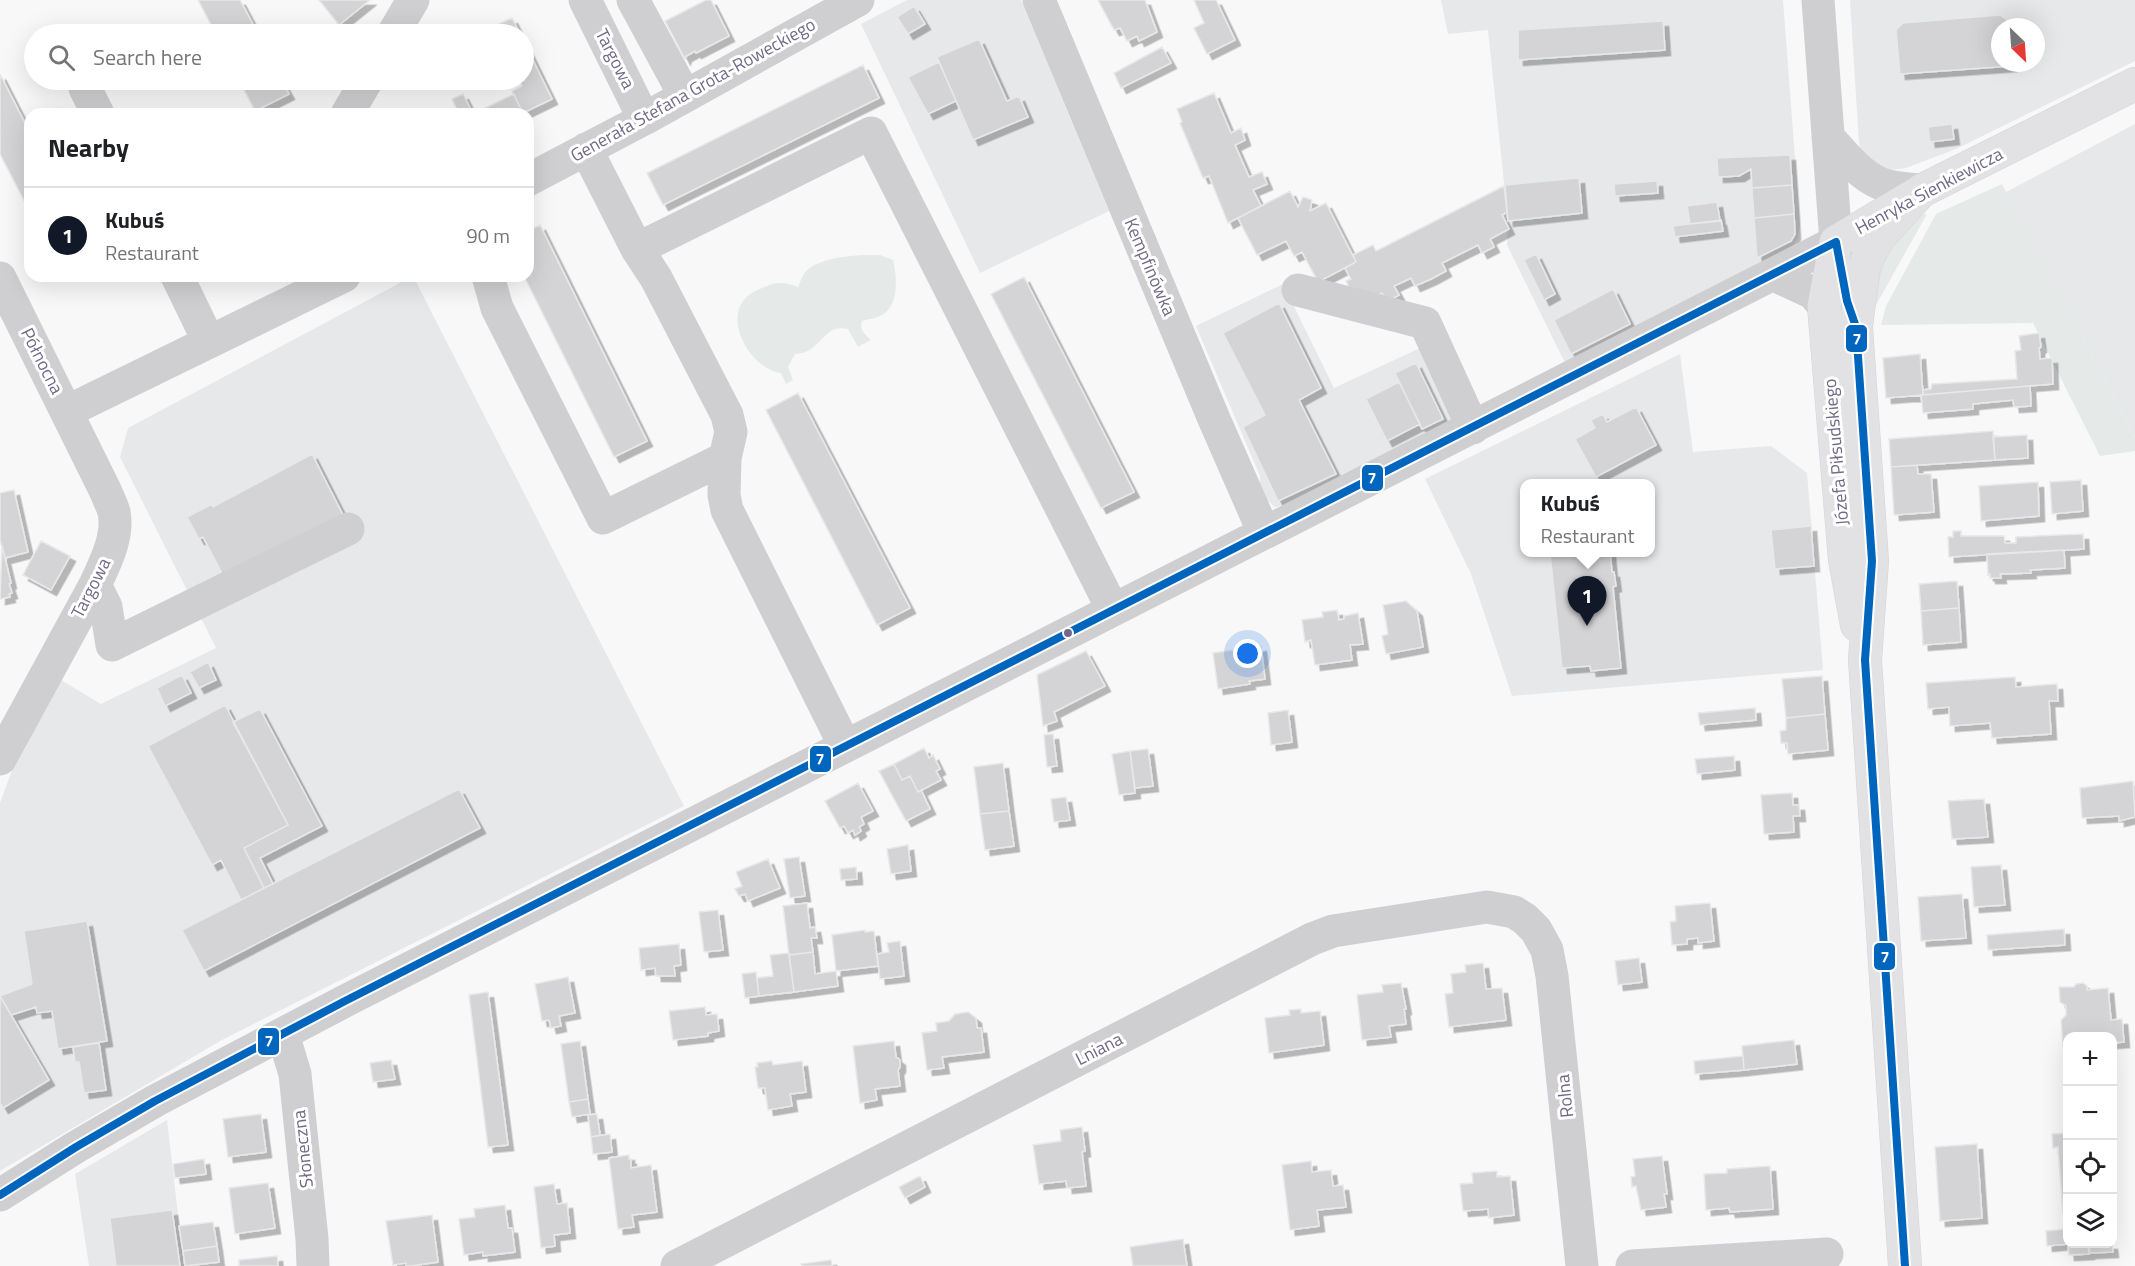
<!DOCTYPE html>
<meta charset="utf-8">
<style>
body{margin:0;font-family:"Titillium Web",sans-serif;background:#f2f2f2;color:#202124}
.controls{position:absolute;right:18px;bottom:18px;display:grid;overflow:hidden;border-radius:12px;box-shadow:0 6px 24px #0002}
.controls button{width:54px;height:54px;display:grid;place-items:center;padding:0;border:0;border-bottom:2px solid #e0e0e0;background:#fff;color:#202124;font:30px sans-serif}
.compass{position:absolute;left:1991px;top:18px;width:54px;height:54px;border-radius:50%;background:#fff;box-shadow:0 6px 24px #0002;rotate:155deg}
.you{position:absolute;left:1248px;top:654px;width:21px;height:21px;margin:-15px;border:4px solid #fff;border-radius:50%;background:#1a73e8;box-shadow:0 0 0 9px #1a73e833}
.badge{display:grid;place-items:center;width:39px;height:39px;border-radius:50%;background:#111827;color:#fff;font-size:20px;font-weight:700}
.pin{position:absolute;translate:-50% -50px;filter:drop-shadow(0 2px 3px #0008)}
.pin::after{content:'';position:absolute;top:32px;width:21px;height:18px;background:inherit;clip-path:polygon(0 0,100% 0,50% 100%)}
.popup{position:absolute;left:1520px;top:479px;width:135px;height:78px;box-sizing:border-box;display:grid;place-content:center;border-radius:12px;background:#fff;filter:drop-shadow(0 2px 4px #0005);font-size:20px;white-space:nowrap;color:#757577}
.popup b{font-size:22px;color:#202124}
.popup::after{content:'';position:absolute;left:50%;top:100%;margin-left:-12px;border:12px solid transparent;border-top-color:#fff}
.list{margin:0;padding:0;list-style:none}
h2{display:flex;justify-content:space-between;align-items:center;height:78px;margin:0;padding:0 24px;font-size:26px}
h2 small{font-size:20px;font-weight:400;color:#757577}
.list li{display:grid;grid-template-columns:39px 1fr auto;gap:18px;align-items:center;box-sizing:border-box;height:96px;padding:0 24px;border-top:2px solid #e0e0e0}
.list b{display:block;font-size:22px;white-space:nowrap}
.list p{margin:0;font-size:20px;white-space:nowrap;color:#757577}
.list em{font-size:20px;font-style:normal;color:#757577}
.icon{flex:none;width:33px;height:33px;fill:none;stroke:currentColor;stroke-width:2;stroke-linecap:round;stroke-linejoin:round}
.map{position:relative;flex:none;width:2135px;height:1266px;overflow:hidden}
.search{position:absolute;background:#fff;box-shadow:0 6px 24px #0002;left:24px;top:24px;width:510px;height:66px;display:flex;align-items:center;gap:15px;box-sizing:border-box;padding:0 21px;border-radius:33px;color:#757577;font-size:22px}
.panel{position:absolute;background:#fff;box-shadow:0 6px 24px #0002;left:24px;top:108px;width:510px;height:174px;border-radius:18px}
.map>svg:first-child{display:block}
.built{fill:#e7e8ea;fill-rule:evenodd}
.green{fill:#e5eae8}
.building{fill:#d4d4d6;stroke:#e8e8e8;stroke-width:1.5;filter:url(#shadow)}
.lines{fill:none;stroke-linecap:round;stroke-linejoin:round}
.major-casing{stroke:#d4d4d6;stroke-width:34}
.minor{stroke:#cfced1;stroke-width:33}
.major{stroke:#e2e1e3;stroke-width:33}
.bus-1-casing{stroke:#fff;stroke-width:12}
.bus-1{stroke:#0065bd;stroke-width:8}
.bus-dot{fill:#716987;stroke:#fff;stroke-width:2}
.labels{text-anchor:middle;stroke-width:6;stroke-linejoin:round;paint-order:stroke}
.street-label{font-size:18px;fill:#716987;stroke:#fff}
.line-badge{stroke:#fff;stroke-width:2}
.badge-label{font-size:16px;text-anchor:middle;font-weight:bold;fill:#fff}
</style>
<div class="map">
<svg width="2135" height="1266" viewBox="0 0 2135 1266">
<defs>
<filter id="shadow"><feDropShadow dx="5.5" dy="5.5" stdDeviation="0" flood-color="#0004"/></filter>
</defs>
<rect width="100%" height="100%" fill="#f8f8f8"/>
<path class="built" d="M907 0H1021L1109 211 980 273 861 24Z
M1441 0H1783L1800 223 1798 238 1793 245 1783 252 1566 365 1507 245 1508 221 1488 30 1448 34Z
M1850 0H2135V61L1956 149 1906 168 1891 170 1872 163 1862 152 1859 144ZM2000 27H2036V63H2000Z
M2135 124V437L2006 192Z
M413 276 684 806 220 1041 0 1171V803L14 765 61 680 101 704 216 648 120 457 128 428Z
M1283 284 1334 388 1420 348 1456 420 1280 506 1275 507 1267 500 1260 485V476L1196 326Z
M1680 354 1693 452 1771 446 1807 473 1823 670 1512 696 1471 574 1425 479ZM1524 484H1650V552H1524Z
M167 1120 184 1266H89L75 1174Z"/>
<path class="green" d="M2002 184 2135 437V451L2100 456 2033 323 1881 325 1886 306 1936 214Z
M1923 214H1927L1871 314 1872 277 1907 223Z
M863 255H880L893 260C897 276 899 301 885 313 879 318 869 319 862 321 859 331 865 334 871 340L858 347 848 329C822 323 822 353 795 354L788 367 793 380 786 384 781 373C756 370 731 334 739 309 743 297 752 292 762 288 776 281 785 282 798 287 800 283 801 278 804 274 813 259 847 256 863 255Z"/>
<path class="building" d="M198 0H240L258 34H216Z
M319 0H370L339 25Z
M706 0H711L729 36 696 53 695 51 686 56 685 59 665 21Z
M1098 0H1145L1157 32 1139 41 1137 36 1127 41 1120 28 1114 30Z
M1194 0H1216L1235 40 1207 54 1194 28 1204 23Z
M914 6 925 24 908 34 897 17Z
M2000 15 2008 21V27H2000V63H2010L2011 66 1900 74 1896 30 1903 23Z
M512 18 520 34H478Z
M1663 21 1665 50 1518 60V30Z
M979 39 1007 101 1019 96 1028 117 973 140 937 57Z
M524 42 552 99 523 113 512 91 522 86 519 80H524Z
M1162 47 1171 63 1121 88 1114 73Z
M939 62 956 101 928 114 908 77Z
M863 65 879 98 663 205 647 173Z
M0 74 30 133V212L0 154Z
M239 80H281L289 94 255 111Z
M1214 93 1231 133 1241 128 1245 140 1235 145 1249 177 1262 172 1267 184 1253 190 1261 206 1228 223 1209 176 1203 178 1180 123 1182 122 1177 109Z
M463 94 473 114H474H459L452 99Z
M514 94 523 114H473Z
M1952 124 1954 139 1930 142 1928 127Z
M1790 155 1792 185 1752 188 1751 169 1739 176 1718 177 1717 158Z
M1579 178 1582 213 1508 221 1505 185Z
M1657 181 1658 193 1615 196 1614 184Z
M1792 185 1794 214 1754 218 1752 188Z
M1504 186 1507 212 1502 215 1509 229 1490 239 1494 247 1482 253 1478 245 1442 263 1446 271 1431 279 1415 286 1411 278 1394 286 1399 295 1386 302 1382 293 1372 298 1355 299 1346 281 1351 279 1345 268 1356 262 1353 255 1373 245 1376 251Z
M1290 191 1298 207 1303 197 1312 200 1310 211 1326 203 1356 262 1318 282 1302 252 1294 256 1286 241 1257 255 1238 218Z
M1717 202 1720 221 1690 224 1687 206Z
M1794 214 1795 234 1791 241 1757 258 1754 218Z
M1721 220 1723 231 1675 237 1673 226Z
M540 225 647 441 614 457 524 276H528V231Z
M1536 254 1555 294 1544 300 1524 260Z
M1024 277 1134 492 1101 508 991 294Z
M1613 289 1630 324 1571 354 1554 320Z
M1279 303 1321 388 1299 400 1336 474 1278 501 1243 427 1265 415 1223 333Z
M2039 333 2041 347 2039 348 2040 359 2052 358 2053 384 1923 395V390L1931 389 1932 384 2017 379 2015 351 2021 350 2019 336Z
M1920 354 1923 395 1886 398 1883 358Z
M1416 363 1443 419 1422 429 1395 373Z
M1399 382 1420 424 1387 441 1366 399Z
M2030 386 2031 406 2014 407 2013 400 1973 404V409L1923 413 1921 395Z
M798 393 910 608 877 625 766 410Z
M1636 407 1656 445 1596 477 1575 439 1595 428 1591 420 1603 414 1607 422Z
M1993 431 1995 460 1891 467 1889 439Z
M2027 435 2028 458 1995 460 1993 437Z
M312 454 344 517 224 577 203 537 199 539 187 517 212 504 213 507Z
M1917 465 1918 474H1931L1934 512 1894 515 1891 467Z
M2081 480 2083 511 2052 514 2050 482Z
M2038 482 2039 516 1981 521 1979 486Z
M14 490 28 552 5 558 0 540V493Z
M1811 526 1814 566 1775 569 1771 530Z
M1953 531H1961V536H2004L2005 543H2016V537L2083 534 2084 549 1949 557 1948 537H1953Z
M41 541 70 556 51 590 23 575Z
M2 546 11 583 9 584 12 593 9 594 10 597 0 599Z
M2064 550 2065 568 2030 570 2031 573 2000 574 2001 578H1990V574L1988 575 1987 554Z
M1610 552 1612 572H1614L1616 586 1613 587 1621 668 1591 671 1590 666 1562 668 1550 553Z
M1957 581 1959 608 1921 611 1919 584Z
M1406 601 1417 611 1423 647 1386 654 1382 636 1388 634 1383 605Z
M1959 608 1961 642 1923 645 1921 611Z
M1337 610 1339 620 1344 619V616L1358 613 1363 644 1350 645 1352 660 1315 665 1311 640 1305 642 1302 620 1323 617 1322 612Z
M1261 646 1265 679 1249 681 1250 684 1218 689 1213 653Z
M1086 651 1105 686 1054 712 1057 721 1043 726 1037 675Z
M208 662 216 680 199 688 190 672Z
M182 675 191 693 165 706 157 688Z
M1822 676 1825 714 1786 718 1782 679Z
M2015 677 2016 687 2057 684 2058 701H2049L2051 734 1992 738 1990 723 1950 726 1949 707 1928 709 1926 683Z
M225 705 288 825 244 848 264 888 241 900 221 860 212 865 148 746Z
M1755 708 1756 720 1700 725 1698 713Z
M260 709 322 826 260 858 273 884 264 888 244 848 288 825 233 722Z
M1288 710 1292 742 1271 745 1268 713Z
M1825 714 1828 750 1788 754 1787 743H1781L1780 731 1786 730V718Z
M1053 734 1057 766 1047 767 1044 735Z
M924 748 929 758 933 755 940 769 936 771 941 780 918 792 910 776 902 780 894 764Z
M1148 749 1153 786 1135 788 1130 751Z
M1130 751 1135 793 1119 795 1112 754Z
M1734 756 1735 770 1697 774 1695 759Z
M1003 763 1009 811 980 814 974 767Z
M894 764 902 780 910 776 918 792 921 790 930 809 906 821 879 771Z
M2133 781 2135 817 2119 821V816L2082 818 2080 788Z
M858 783 873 811 861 817 864 824 859 827 861 831 855 835 853 830 848 833 844 826 840 828 825 801Z
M459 789 480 828 204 971 182 930Z
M1792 793 1793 805H1799L1800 816H1793L1794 832 1764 834 1761 795Z
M1066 797 1070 820 1054 822 1051 799Z
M1984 799 1988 837 1952 839 1948 801Z
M1009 811 1014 846 985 850 980 814Z
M908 845 911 871 891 874 887 849Z
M799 857 805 896 790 898 784 859Z
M768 859 780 888 748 901 745 894 739 896 735 889 742 886 736 872Z
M2001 865 2005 905 1974 907 1971 867Z
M856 867 857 879 841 880 840 869Z
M1962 894 1966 938 1921 941 1918 897Z
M807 903 810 928 815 927 817 938H811L813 952 789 955 783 906Z
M1710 903 1714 941 1698 943V938L1687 939V944L1672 945 1670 922 1676 921 1675 906Z
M718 910 723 950 704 952 699 912Z
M87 921 107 1041 58 1049 52 1011 37 1013 36 1007 11 1015 0 996 32 984 24 931Z
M2064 929 2065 945 1988 950 1987 935Z
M865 930V932L874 931 878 966 836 971 832 935Z
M900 941 904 976 880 979 877 954 889 952 887 943Z
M679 944 681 965 674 966 675 976H656L655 968 641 970 639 948Z
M813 952 815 974 836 971 838 986 794 992 789 955Z
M789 953 794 992 759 996 757 978 773 976 770 955Z
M1639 958 1642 982 1618 985 1615 961Z
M1483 963 1486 989 1502 988 1506 1020 1449 1027 1445 994 1453 993 1451 974 1466 972 1465 965Z
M756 972 759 996 745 998 742 974Z
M568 977 575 1013 559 1016 561 1026 551 1028 549 1020 542 1021 535 984Z
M1401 983 1406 1009H1404L1406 1024 1389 1026 1391 1037 1362 1040 1357 995 1383 992 1382 985Z
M2083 983 2087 986V990L2108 988 2111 1020 2122 1019 2124 1042 2112 1043V1036H2068V1046H2063L2061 1020 2066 1015V1006L2060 1002 2059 987H2074L2076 984Z
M488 992 508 1145 488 1147 469 995Z
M0 996 49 1080 3 1108 0 1103Z
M705 1007 706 1015 717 1014 719 1031 708 1033V1036L673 1040 669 1011Z
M1301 1009V1013L1320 1011 1324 1045 1269 1053 1265 1018 1290 1015 1289 1010Z
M968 1012 976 1018 977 1028H981L984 1052 942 1057 944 1068 927 1070 922 1033 937 1031 936 1023 949 1021 955 1014Z
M1794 1040 1797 1064 1744 1070 1742 1046Z
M580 1041 588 1099 569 1102 561 1044Z
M894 1041 896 1057 900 1060V1067L898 1070 900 1086 875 1089 877 1100 860 1103 853 1046Z
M99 1043 106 1090 84 1093 79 1062H75L73 1047Z
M1743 1056 1744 1070 1695 1074 1694 1061Z
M391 1060 395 1079 373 1082 370 1063Z
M772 1061 773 1065 802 1061 806 1092 790 1094 792 1106 768 1110 765 1088H758L755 1067H758L757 1063Z
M588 1099 590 1114 572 1117 569 1102Z
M261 1114 266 1152 228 1157 223 1119Z
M597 1114 600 1135 591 1137 588 1115Z
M1082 1127 1085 1151 1082 1152 1086 1186 1067 1188 1066 1181 1039 1184 1033 1145 1061 1141 1060 1130Z
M2068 1133V1212L2063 1213 2058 1147 2053 1148 2052 1134Z
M610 1134 612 1152 593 1154 591 1137Z
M1977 1144 1982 1218 1940 1221 1935 1147Z
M629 1155V1159H631V1168L651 1165 657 1212 632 1215 634 1227 618 1229 609 1158Z
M1662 1156 1667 1194H1664L1666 1207 1641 1210 1636 1186 1632 1187 1631 1177 1635 1176 1633 1159Z
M204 1159 206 1174 175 1178 173 1164Z
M1311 1161 1312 1172 1331 1170 1333 1186 1343 1185 1346 1207 1317 1210 1319 1226 1290 1230 1282 1165Z
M1770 1166 1773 1209 1730 1212 1729 1208 1706 1210 1704 1174 1727 1173V1169Z
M1497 1171V1177L1510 1176 1514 1215 1489 1218 1488 1209 1463 1211 1460 1184 1473 1183 1472 1173Z
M920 1176 925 1187 905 1198 899 1187Z
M268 1183 275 1228 235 1234 229 1188Z
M554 1184 557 1204 567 1203 570 1233 554 1235 555 1246 541 1248 534 1187Z
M505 1205 508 1228H512L515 1252 483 1256V1252L464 1255 459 1219 475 1217 474 1209Z
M172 1210 180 1266H116L110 1218Z
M2068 1212V1244H2088L2089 1254 2069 1255 2068 1244 2047 1246 2046 1231 2066 1229 2065 1213Z
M432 1215 438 1262 410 1266H406V1263L393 1265 386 1221Z
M213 1222 217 1246 183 1251 179 1226Z
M1183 1239 1187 1266H1133L1130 1247Z
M2089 1244H2112L2113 1252 2090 1253Z
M217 1246 219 1262 185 1266 183 1251Z
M277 1256 278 1266H239V1260Z
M831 1260 832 1266H802L801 1264Z"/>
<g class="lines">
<g class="major-casing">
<path id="major" d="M1857 625 1845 560 1824 306 1836 242 1925 189 2135 84
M1905 1266 1865 660 1872 561 1856 327 1858 309 1864 268 1869 255 1879 237 1922 190"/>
</g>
<path class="minor" d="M585 0 644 119
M633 0 685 96
M1039 0 1214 419 1264 533
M1818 0 1836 242 1840 264
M393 34 413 0
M85 88 98 114
M347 114 367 80
M1828 137C1845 155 1863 180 1888 186 1899 189 1911 189 1922 190
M528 180 644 119 858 0
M637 249 871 133 1113 610
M1774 275 1813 293 1824 306
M177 276 209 342
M488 276 497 308 603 518 725 458 731 432 727 415 656 278 637 249 586 149
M0 278 105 490C108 497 112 505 114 512 119 537 105 563 95 585L0 759
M1298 290 1425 323 1473 428
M68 411 344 276
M725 458 724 495 727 510 845 746
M95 585 106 607 112 645 348 529
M283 1034 295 1074 312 1239 313 1266
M0 1195 76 1147 155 1101 345 1001 1836 242
M677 1266 1312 939 1333 931 1487 907 1514 912 1525 919 1536 930 1547 950 1552 976 1582 1266
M1632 1266 1827 1254"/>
<use href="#major" class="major"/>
<g class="bus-1-casing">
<path id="bus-1" d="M0 1195 76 1147 155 1101 345 1001 1836 242 1847 301 1856 327 1872 561 1865 660 1905 1266"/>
</g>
<use href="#bus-1" class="bus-1"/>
</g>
<circle class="bus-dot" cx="1068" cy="633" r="5"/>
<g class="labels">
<g class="street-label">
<text transform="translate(615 59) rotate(63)" y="6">Targowa</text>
<text transform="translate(693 90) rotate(-29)" y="6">Generała Stefana Grota-Roweckiego</text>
<text transform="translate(1929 191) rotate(-28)" y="6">Henryka Sienkiewicza</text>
<text transform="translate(1150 267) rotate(67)" y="6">Kempfinówka</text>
<text transform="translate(42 361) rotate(63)" y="6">Północna</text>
<text transform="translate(1836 452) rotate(-95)" y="6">Józefa Piłsudskiego</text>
<text transform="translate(91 588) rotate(-63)" y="6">Targowa</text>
<text transform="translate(1099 1049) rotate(-27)" y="6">Lniana</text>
<text transform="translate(1565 1096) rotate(-96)" y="6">Rolna</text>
<text transform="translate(303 1149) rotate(-96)" y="6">Słoneczna</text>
</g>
</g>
<g class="line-badge">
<rect x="1845" y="324" width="23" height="29" rx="6" fill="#0065bd"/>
<rect x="1361" y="464" width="23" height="28" rx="6" fill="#0065bd"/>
<rect x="809" y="745" width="23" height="28" rx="6" fill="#0065bd"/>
<rect x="1873" y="942" width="23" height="29" rx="6" fill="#0065bd"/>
<rect x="257" y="1027" width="23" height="29" rx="6" fill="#0065bd"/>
</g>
<g class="badge-label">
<text x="1857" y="345">7</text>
<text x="1372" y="484">7</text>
<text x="820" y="765">7</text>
<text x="1885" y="963">7</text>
<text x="269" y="1047">7</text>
</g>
</svg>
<div class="controls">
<button>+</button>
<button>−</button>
<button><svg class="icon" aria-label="locate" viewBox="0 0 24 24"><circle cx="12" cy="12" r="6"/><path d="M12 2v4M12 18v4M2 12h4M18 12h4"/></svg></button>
<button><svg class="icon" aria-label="layers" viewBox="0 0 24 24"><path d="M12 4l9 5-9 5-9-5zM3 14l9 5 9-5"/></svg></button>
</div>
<svg class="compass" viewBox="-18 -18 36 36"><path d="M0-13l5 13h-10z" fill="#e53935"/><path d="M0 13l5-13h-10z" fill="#757577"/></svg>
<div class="you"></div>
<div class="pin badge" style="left:1587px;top:626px">1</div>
<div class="popup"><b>Kubuś</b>Restaurant</div>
<div class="search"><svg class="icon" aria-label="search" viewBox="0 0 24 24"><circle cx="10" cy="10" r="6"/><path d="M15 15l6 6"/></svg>Search here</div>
<section class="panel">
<h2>Nearby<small></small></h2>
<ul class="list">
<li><span class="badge">1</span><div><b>Kubuś</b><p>Restaurant</p></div><em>90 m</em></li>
</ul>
</section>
</div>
